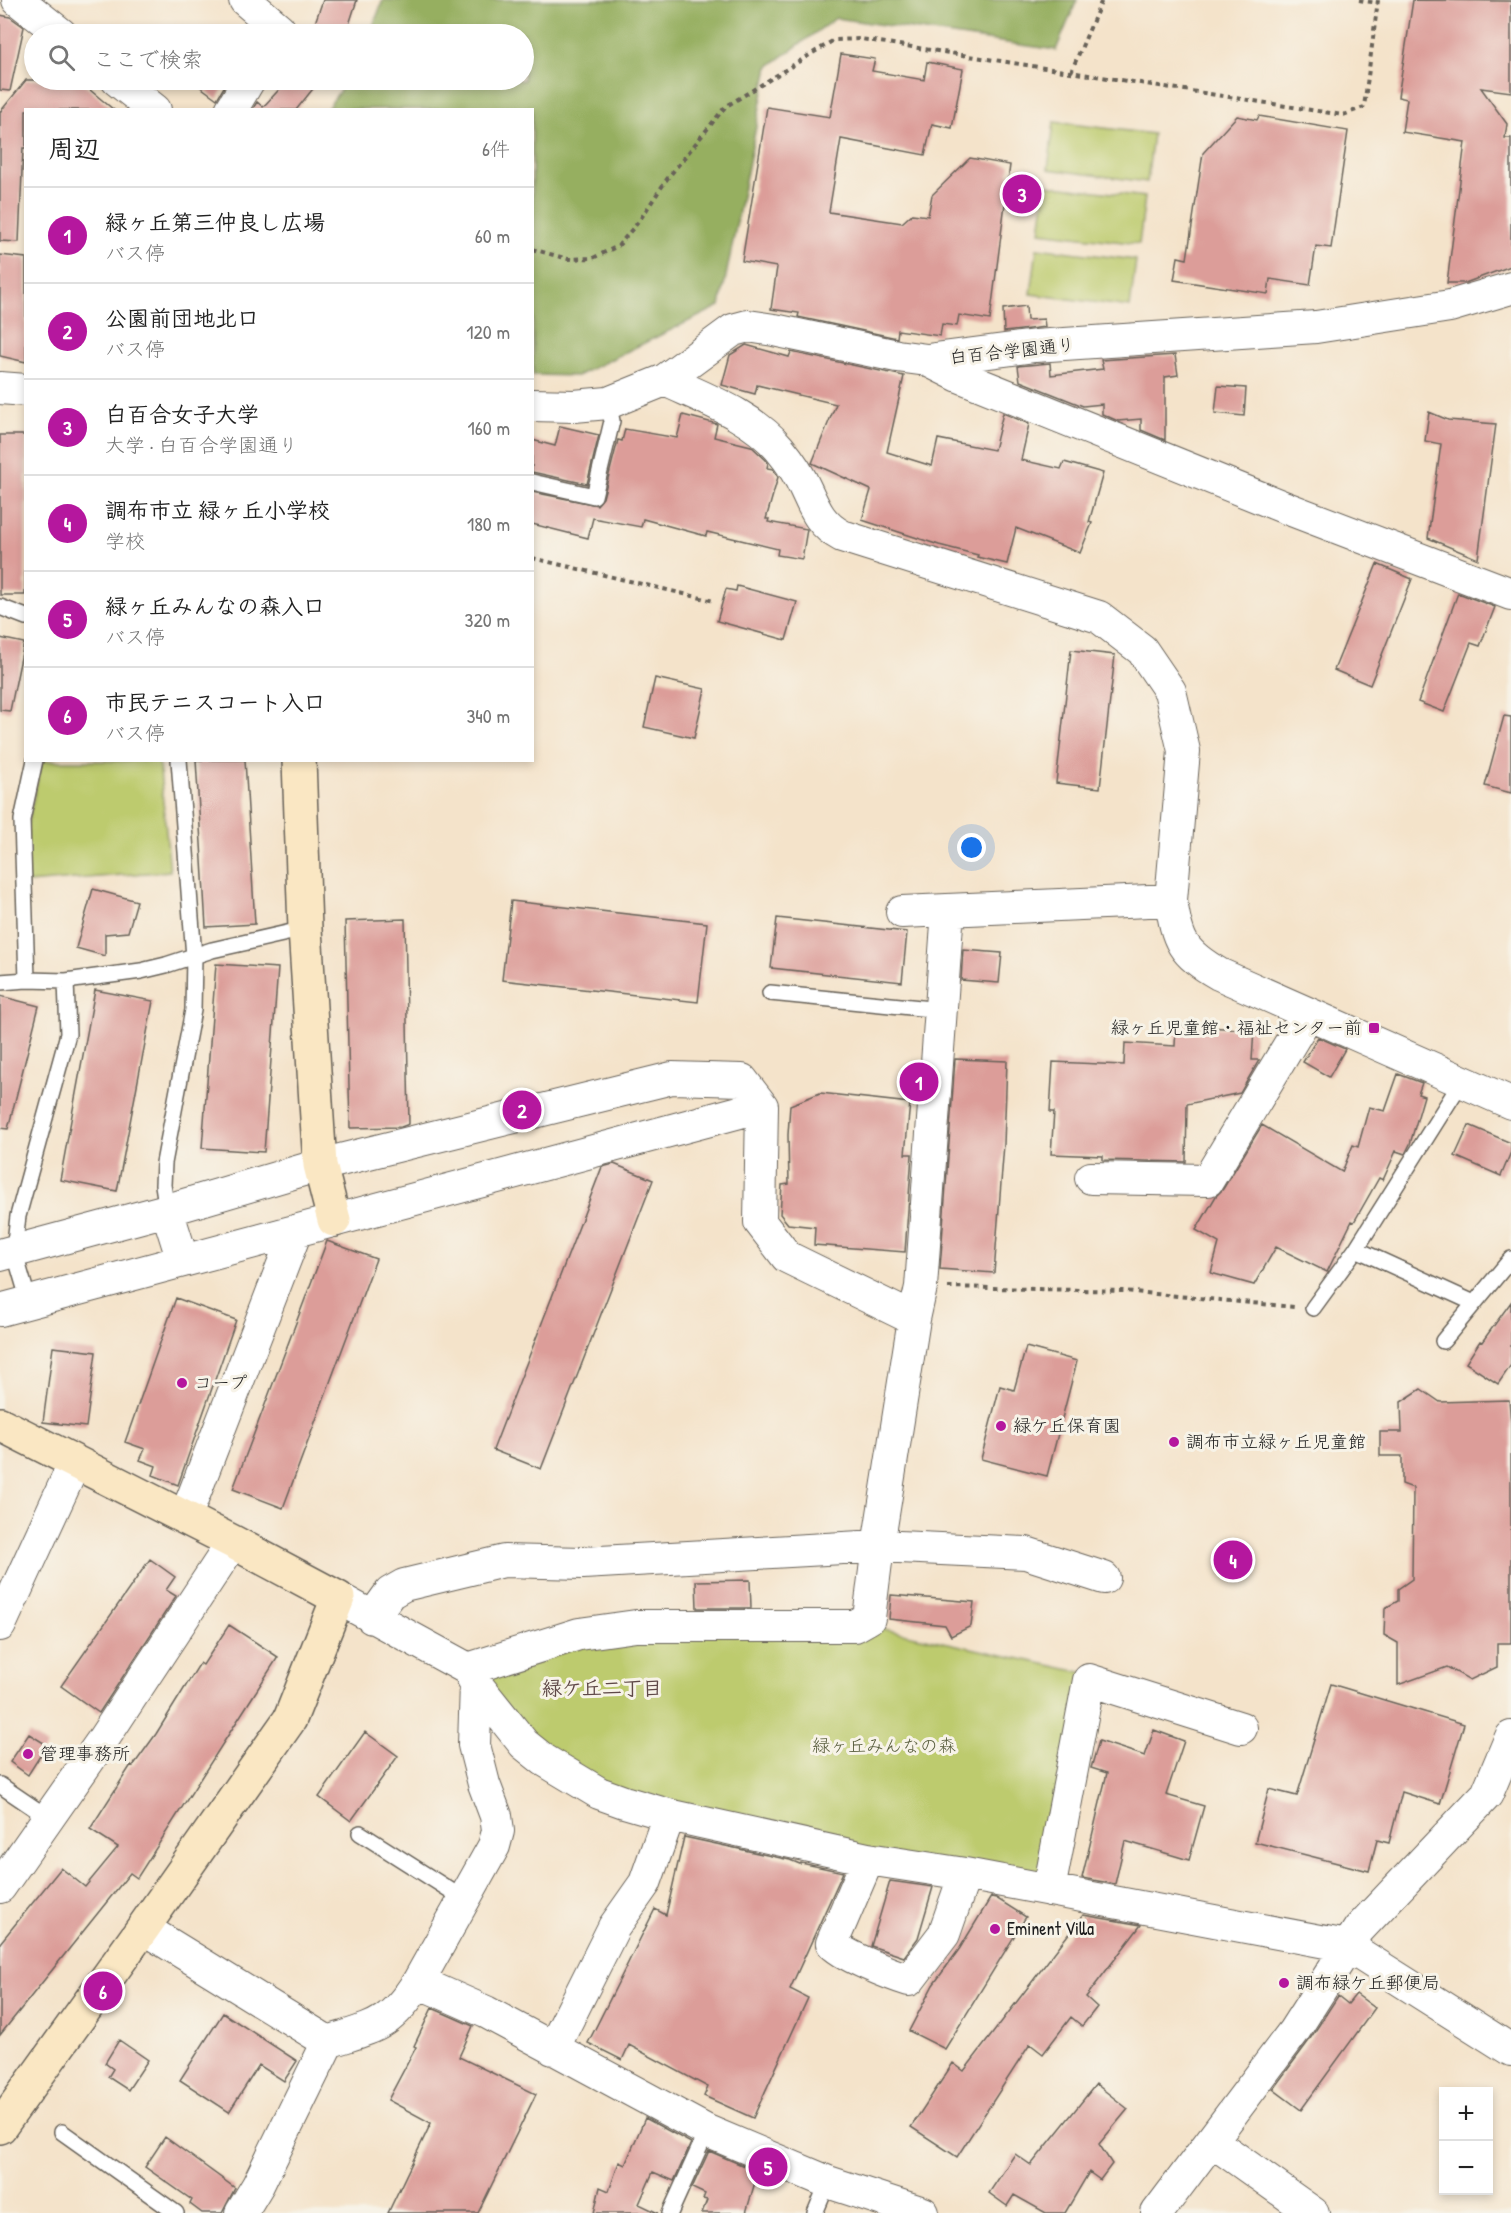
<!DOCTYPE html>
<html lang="ja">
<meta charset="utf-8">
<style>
body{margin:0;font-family:"Patrick Hand","Klee One",sans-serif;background:#f6f6f6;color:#222}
.controls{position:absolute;right:18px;bottom:18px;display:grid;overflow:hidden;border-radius:0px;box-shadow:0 3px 9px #0003}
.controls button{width:54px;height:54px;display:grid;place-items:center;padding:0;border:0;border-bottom:2px solid #e0e0e0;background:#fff;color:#222;font:30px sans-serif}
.you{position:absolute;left:972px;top:848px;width:21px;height:21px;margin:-15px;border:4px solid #fff;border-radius:50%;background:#1a73e8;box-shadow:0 0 0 9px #1a73e833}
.badge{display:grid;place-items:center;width:39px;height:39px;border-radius:50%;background:#b5179e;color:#fff;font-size:20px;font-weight:700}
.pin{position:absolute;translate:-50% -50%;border:3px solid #fff;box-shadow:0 2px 6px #0006}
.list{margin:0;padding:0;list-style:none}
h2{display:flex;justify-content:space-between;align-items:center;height:78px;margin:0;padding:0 24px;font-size:26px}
h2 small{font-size:20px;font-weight:400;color:#767676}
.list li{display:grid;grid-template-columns:39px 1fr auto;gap:18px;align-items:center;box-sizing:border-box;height:96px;padding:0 24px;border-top:2px solid #e0e0e0}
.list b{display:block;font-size:22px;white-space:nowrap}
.list p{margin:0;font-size:20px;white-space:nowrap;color:#767676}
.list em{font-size:20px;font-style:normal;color:#767676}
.icon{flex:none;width:33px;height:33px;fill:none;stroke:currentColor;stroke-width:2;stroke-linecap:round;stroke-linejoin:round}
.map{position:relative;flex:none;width:1511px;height:2213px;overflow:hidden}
.search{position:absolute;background:#fff;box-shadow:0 3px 9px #0003;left:24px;top:24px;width:510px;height:66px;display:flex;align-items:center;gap:15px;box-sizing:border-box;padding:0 21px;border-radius:33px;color:#767676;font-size:22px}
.panel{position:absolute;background:#fff;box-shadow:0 3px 9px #0003;left:24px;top:108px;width:510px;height:654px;border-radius:0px}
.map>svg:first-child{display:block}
.green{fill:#bdcb6e;stroke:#6c7445;stroke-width:1.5}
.forest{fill:#96af61;stroke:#59663e;stroke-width:1.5}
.building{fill:#dc9d99}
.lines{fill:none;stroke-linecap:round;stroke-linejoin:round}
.lane-casing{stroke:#686259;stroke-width:18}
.street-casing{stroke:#686259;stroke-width:34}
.secondary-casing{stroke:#686259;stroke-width:36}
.path{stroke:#686259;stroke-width:4;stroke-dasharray:4.5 4.5;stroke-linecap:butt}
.lane{stroke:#fff;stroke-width:15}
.street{stroke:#fff;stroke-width:32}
.secondary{stroke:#fae7c3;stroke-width:33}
.poi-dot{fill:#b5179e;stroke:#f7f3e8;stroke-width:2}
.labels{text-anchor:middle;stroke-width:6;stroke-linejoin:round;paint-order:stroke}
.street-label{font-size:18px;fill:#1c1c1c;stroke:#f7f3e8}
.poi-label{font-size:18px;fill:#1c1c1c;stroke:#f7f3e8;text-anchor:start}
.park-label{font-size:18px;fill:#545939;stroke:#f7f3e8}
.neighbourhood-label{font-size:20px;font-weight:bold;fill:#5f4948;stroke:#f7f3e8}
</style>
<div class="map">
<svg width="1511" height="2213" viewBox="0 0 1511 2213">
<rect width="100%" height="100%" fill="#f7f3e8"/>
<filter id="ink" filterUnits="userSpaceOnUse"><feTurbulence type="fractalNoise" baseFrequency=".0167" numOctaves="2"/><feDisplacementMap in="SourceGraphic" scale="12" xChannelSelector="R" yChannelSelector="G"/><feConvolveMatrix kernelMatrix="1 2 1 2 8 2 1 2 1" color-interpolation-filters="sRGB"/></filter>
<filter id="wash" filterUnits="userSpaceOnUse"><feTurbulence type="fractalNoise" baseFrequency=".008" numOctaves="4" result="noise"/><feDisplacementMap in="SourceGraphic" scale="24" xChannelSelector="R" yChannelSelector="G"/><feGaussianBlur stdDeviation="1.35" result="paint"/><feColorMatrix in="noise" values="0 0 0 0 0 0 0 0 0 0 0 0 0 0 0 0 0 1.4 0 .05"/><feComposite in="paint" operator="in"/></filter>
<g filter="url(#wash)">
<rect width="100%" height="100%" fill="#f4e3ca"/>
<path class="green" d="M1054 122 1153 134 1147 182 1048 169Z
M1046 185 1145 197 1139 244 1040 232Z
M1037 248 1136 260 1130 307 1031 294Z
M42 761H159L170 871 28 883 23 843Z
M861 1624 1085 1673 1049 1890 599 1793 476 1684 579 1634Z"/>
<path class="forest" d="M383 0H1077L1056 50 836 18 768 67 720 306 577 376 533 375 532 110 327 109 347 80H524V34H370Z"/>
<g id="blocks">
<path class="building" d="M323 0H357L346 34H311Z
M1413 0 1511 1V92L1481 88 1507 124 1505 138H1511V266L1465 283H1447L1465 142 1402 132 1407 99 1398 97Z
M0 15 10 17 24 27 10 91 0 90Z
M841 54 875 59 872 71 924 80 927 62 963 69 952 128 932 124 925 155 841 139 829 212 902 223 912 214 928 216 932 195 970 158 1010 165 990 320 959 315 957 326 942 324 940 336 898 330 897 338 798 317 799 313 771 309 777 267 742 261 767 107 830 117Z
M26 80H78L114 110H26V148H23L19 242 0 241V112Z
M191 80H228L217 99Z
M288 80H320L296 110H252L257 102 263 107Z
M1237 116 1257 120 1259 116 1348 131 1331 248 1316 246 1310 285 1270 279 1268 294 1174 280 1178 257 1187 259 1203 153Z
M0 255 26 258V362L0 356Z
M1026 306 1027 320 1044 319 1045 327 1004 332 1003 309Z
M746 345 789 357 791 352 904 376 887 452 932 466 938 439 994 450 1003 413 1029 424 1021 460 1061 469 1064 462 1103 473 1089 522 1092 523 1080 553 1016 528 1007 564 977 557 978 555 939 545 862 520 871 490 812 463 836 404 757 385 755 394 722 385 730 355Z
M1175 355 1178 375 1165 377V440L1141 430V419L1118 421 1102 414V404L1083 406 1020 381 1018 366 1050 363 1051 375 1103 369 1101 360Z
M1218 386 1246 388 1244 416 1215 413Z
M1429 412 1448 420 1496 424 1478 559 1428 538 1441 444 1425 441Z
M683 415 717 424 714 437 751 446 766 460 768 463 767 468 773 469 778 477 766 519H769L768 522 807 529 802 559 777 555 778 549 707 532 706 536 643 519 641 527 593 518 588 538 532 524V492L597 505 603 498 618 440 622 441 625 429 677 438Z
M560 426 599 435 587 484 532 472V440L555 446Z
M0 435H26L25 595H0Z
M1377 564 1412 579 1370 685 1334 670Z
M737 586 797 602 786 640 717 621 726 589 736 591Z
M1458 593 1495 607 1480 646 1471 643 1444 712 1418 702Z
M0 638 24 643 10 711 0 710Z
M1071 650 1115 655 1100 788 1056 783Z
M655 678 705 689 694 738 644 727Z
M1504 716 1511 717V793L1485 786Z
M196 760H245L255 924 206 927Z
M93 889 137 901 128 932 105 934V956L76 948Z
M511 901 707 923 698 1002 502 980Z
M777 918 907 932 902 982 771 968Z
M405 919 409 1124 401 1127 350 1128 345 921Z
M963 950 1002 953 999 983 961 980Z
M216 964 278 968 264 1152 202 1148Z
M95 990 153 1001 117 1191 60 1180Z
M0 996 39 1006 8 1129 0 1128Z
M1176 1025 1254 1030 1252 1060H1259L1240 1093 1187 1104 1186 1162 1103 1160V1156L1051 1154 1054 1112H1050L1053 1062 1124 1065 1125 1043 1175 1046Z
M1318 1037 1345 1049 1329 1077 1303 1062Z
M955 1059 1007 1061 1004 1144 994 1273 940 1269Z
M1398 1074 1422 1083 1418 1094 1424 1096 1410 1144 1405 1154 1396 1151 1383 1180 1379 1178 1354 1222 1352 1221 1327 1272 1276 1247 1254 1285 1211 1273 1219 1243 1196 1230 1216 1196 1223 1189 1262 1125 1342 1172 1353 1145 1358 1147 1369 1107 1385 1111Z
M820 1093 910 1103 905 1154H912L905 1252 814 1245 815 1227 788 1224 780 1214 782 1185 789 1184 788 1135 790 1105Z
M1469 1125 1511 1143V1152L1501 1176 1455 1156Z
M614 1164 653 1180 541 1469 493 1450 602 1167Z
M327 1241 376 1259 283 1508 233 1489Z
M176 1298 236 1320 178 1485 153 1475 156 1466 140 1460 145 1449 125 1442Z
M1511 1302V1365L1498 1384 1466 1363 1480 1341 1482 1342Z
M53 1347 96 1352 86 1427 43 1422Z
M1026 1347 1077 1361 1047 1476 981 1459 1000 1386 1014 1390Z
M1421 1389 1440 1402 1509 1400 1511 1423V1643H1497V1667L1470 1680 1447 1667 1398 1685V1643L1384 1635 1385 1608 1398 1601V1589L1412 1579 1413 1488 1402 1484V1456H1380V1432H1402L1401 1402Z
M150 1559 175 1577 166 1590 176 1596 99 1713 61 1686Z
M750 1580 751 1608H697L696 1581Z
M891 1595 974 1602 971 1626 951 1636 945 1625 889 1619Z
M229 1625 278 1657 137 1878 130 1873 0 2035V1943L61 1868 85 1887 118 1847 90 1829 131 1765 133 1766 156 1734 200 1663 203 1665Z
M1331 1684 1464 1724 1440 1804 1402 1792 1389 1843 1377 1840 1369 1871 1255 1842 1269 1789 1297 1796Z
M1154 1730 1184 1741 1166 1795 1204 1806 1189 1860 1125 1841 1115 1884 1082 1878 1107 1773 1091 1768 1099 1741 1145 1756Z
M365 1732 398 1756 351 1821 319 1797Z
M29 1734 47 1745 28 1775 10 1762Z
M684 1837 790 1860 800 1864 801 1863 843 1872 790 1989 808 1998 753 2118 704 2096 708 2087 629 2045 622 2060 588 2043 655 1909 666 1915Z
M890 1881 933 1887 918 1938 904 1957 871 1946Z
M991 1897 996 1898 1026 1917 945 2049 909 2031 933 1985 960 1948Z
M1083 1915 1141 1925 1086 1997 1097 2007 1082 2026 1071 2017 1043 2054 1030 2044 957 2157 911 2127 953 2063 964 2071Z
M1356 1994 1375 2008 1301 2110 1273 2089 1308 2042 1338 1996 1348 2004Z
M432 2008 473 2026 459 2057 536 2094 478 2213H388L431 2123 388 2100 416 2047 414 2046Z
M223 2013 297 2061 284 2081 259 2065 229 2112 180 2080Z
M119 2040 148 2060 128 2090 108 2077 113 2069 105 2063Z
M1096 2084 1128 2109 1099 2144 1112 2164 1100 2180 1089 2172 1065 2213H1046L1014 2195 1007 2206 989 2193 1015 2154 1031 2165Z
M645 2118 691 2143 674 2181 653 2172 639 2204 658 2213H594L600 2187 609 2191 619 2162 625 2165Z
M165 2137 235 2188 222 2213H202L190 2204 192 2200 145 2167Z
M709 2151 758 2172 746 2213H702L707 2200 703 2199 705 2194 692 2188Z"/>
</g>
</g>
<g filter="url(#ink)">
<use href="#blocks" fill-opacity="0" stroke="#686259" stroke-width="1.5"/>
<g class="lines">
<g class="lane-casing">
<path id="lane" d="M532 482 594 496 612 421 608 403
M0 607 26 617
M27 980 22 820 35 760
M0 982 27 980 66 981 141 971 166 965 212 950 305 929
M770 993 941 1010
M167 1210 163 1185 164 1163 193 1010 194 957 179 760
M1356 1249 1474 1303
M29 1302 14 1251 18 1216 68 1034 66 981
M1313 1308 1356 1249 1462 1081
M1443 1341 1511 1259
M0 1785 50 1819
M360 1833 464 1899
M62 2132 176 2213
M670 2213 707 2131
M815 2213 828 2182"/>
</g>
<g class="street-casing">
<path id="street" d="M18 0 61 34
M245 0 279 29 276 34
M117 80 155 110
M231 110 249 80
M927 360 959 376 1281 506 1511 594
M665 380C703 398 751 415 779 448 789 460 800 476 806 490 815 510 821 525 842 536L1099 617 1142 650 1170 691 1184 751 1171 900C1177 941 1182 953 1219 974L1511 1103
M0 388 26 390
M532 405 574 406 608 403 665 380 733 330 748 326 774 330 897 356 927 360 1035 346 1316 327 1450 306 1511 288
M902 912 1171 900
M1091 1178 1208 1180 1308 1014
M167 1210 183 1261
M0 1255 167 1210 320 1165 672 1078 742 1080 762 1106 760 1222 787 1257 914 1319
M0 1310 762 1106
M185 1518 296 1231
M338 1598 468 1669 476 1684 524 1744 544 1760 599 1793 624 1802 669 1815 868 1859 965 1874 1347 1946 1511 2050
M372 1618 390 1593 404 1585 504 1561 583 1563 878 1546 1026 1553 1104 1578
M0 1625 75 1462
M468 1669 579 1634 636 1626H855L869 1618 878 1546 914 1319 921 1287 948 910
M868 1859 832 1943C841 1955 893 1975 909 1980L944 1934 965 1874
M0 1887 100 1744 233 1542
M1049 1890 1089 1680 1241 1728
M143 1928 328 2042
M418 1982 486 2012 707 2131 828 2182 923 2213
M553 2049 614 1927 645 1883 669 1815
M1213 2142 1313 2213
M241 2213 258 2185 328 2042C376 2026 389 2027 418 1982L494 1846 498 1831 496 1816 484 1784 474 1745 476 1684
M1157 2213 1294 2031 1359 1929 1487 1794 1511 1737"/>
</g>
<g class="secondary-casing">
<path id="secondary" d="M299 760 305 929 320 1165 334 1220
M0 1424 233 1542 338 1598 290 1719 143 1928 0 2127"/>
</g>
<path class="path" d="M1359 0 1378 3
M1071 72 1102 0
M532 249 568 259 593 258 618 246 639 221 667 179 725 107 834 40 861 39 1343 115 1364 107 1378 0
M532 558 714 601
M948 1287 1124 1291 1294 1307"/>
<use href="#lane" class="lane"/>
<use href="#street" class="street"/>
<use href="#secondary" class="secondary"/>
</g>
</g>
<g class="poi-dot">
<rect x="1368" y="1022" width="12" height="12" rx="3"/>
<circle cx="182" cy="1383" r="6"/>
<circle cx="1001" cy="1426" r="6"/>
<circle cx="1174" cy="1442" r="6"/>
<circle cx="28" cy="1754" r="6"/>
<circle cx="995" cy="1929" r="6"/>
<circle cx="1284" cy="1983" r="6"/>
</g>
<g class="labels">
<g class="street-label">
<text transform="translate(1012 351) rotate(-6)" y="6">白百合学園通り</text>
</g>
<g class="poi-label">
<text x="1362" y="1034" text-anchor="end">緑ヶ丘児童館・福祉センター前</text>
<text x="194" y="1389">コープ</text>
<text x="1013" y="1432">緑ケ丘保育園</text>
<text x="1186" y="1448">調布市立緑ヶ丘児童館</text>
<text x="40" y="1760">管理事務所</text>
<text x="1007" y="1935">Eminent Villa</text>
<text x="1296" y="1989">調布緑ケ丘郵便局</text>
</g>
<g class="park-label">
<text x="884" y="1752">緑ヶ丘みんなの森</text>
</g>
<g class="neighbourhood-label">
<text x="602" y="1695">緑ケ丘二丁目</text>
</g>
</g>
</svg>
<div class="controls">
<button>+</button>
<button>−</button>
</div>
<div class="you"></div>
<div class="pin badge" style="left:919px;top:1082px">1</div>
<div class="pin badge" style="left:522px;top:1110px">2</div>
<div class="pin badge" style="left:1022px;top:194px">3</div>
<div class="pin badge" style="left:1233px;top:1560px">4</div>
<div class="pin badge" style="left:768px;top:2167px">5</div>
<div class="pin badge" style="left:103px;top:1991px">6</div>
<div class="search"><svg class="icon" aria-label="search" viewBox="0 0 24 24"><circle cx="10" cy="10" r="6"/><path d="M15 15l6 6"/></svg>ここで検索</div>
<section class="panel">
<h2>周辺<small>6件</small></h2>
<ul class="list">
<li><span class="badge">1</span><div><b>緑ヶ丘第三仲良し広場</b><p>バス停</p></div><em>60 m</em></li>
<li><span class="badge">2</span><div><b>公園前団地北口</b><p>バス停</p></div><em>120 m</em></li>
<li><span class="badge">3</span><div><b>白百合女子大学</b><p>大学 · 白百合学園通り</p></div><em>160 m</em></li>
<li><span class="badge">4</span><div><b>調布市立 緑ヶ丘小学校</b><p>学校</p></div><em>180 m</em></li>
<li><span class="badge">5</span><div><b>緑ヶ丘みんなの森入口</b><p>バス停</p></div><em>320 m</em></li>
<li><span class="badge">6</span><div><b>市民テニスコート入口</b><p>バス停</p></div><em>340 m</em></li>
</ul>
</section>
</div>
